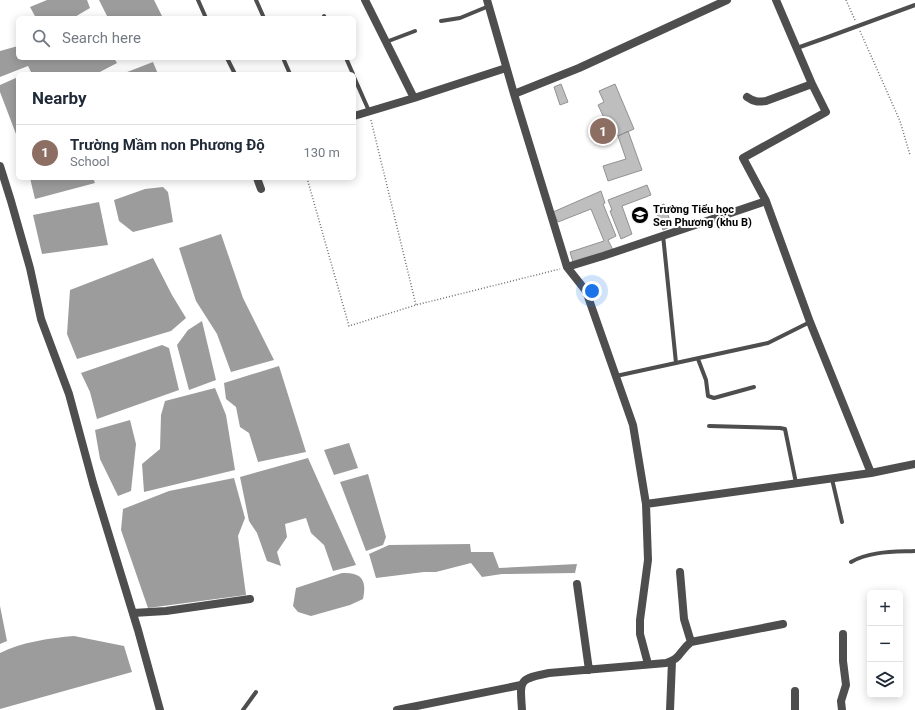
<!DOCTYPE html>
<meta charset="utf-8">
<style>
body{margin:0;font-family:Roboto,sans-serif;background:#f2f2f3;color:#1f2937}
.controls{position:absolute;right:12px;bottom:12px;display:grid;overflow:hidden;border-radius:6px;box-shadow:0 2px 10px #0003}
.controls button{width:36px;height:36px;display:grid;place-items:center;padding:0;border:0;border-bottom:1px solid #e0e1e3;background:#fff;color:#1f2937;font:20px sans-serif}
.you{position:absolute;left:592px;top:291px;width:14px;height:14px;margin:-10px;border:3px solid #fff;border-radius:50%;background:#1a73e8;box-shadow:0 0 0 6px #1a73e833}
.badge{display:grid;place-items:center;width:26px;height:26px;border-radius:50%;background:#111827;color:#fff;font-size:13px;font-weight:700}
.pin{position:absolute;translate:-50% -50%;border:2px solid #fff;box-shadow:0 1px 4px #0006}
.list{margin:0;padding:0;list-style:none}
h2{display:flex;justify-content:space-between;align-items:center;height:52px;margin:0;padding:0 16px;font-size:17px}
h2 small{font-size:13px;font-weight:400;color:#747a83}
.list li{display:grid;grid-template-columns:26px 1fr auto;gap:12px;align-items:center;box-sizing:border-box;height:56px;padding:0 16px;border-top:1px solid #e0e1e3}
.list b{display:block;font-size:15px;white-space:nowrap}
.list p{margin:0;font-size:13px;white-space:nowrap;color:#747a83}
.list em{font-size:13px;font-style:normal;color:#747a83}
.icon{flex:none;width:22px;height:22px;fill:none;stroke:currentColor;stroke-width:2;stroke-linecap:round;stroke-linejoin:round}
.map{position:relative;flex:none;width:915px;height:710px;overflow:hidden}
.search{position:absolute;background:#fff;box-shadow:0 2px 10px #0003;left:16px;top:16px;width:340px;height:44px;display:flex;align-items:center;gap:10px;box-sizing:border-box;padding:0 14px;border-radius:6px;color:#747a83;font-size:15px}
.panel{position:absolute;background:#fff;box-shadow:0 2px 10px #0003;left:16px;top:72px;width:340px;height:108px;border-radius:6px}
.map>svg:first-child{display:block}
.water{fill:#9c9c9c}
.building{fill:#bebebe;stroke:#929292}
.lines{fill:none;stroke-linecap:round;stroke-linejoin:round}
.path{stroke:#707070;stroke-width:1.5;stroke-dasharray:1 2;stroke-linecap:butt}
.lane{stroke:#4e4e4e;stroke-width:4}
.street{stroke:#4e4e4e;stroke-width:8}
.labels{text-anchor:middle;stroke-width:4;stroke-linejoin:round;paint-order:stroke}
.poi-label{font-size:11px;font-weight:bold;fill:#000;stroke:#fff;text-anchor:start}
</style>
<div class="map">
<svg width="915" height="710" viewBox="0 0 915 710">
<rect width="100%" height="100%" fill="#fff"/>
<path class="water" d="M47 0H87L90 8 73 18H36L30 7Z
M99 0H154L163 18H108Z
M18 46V58H114L117 63 96 74H32L28 66 0 77V51Z
M153 62 158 74H122Z
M18 77V133L16 134 0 92V85Z
M30 178H93L95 183 35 199Z
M163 187 168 192 173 222 133 232 119 221 114 200 145 189Z
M99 202 108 245 42 254 33 215Z
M221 234 243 298 274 360 231 372 217 334 196 301 179 248Z
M153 258 172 295 186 318 171 331 77 359 67 334 70 290Z
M202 321 216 380 189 390 177 345 188 330Z
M162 345 169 348 179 390 97 419 90 392 81 373Z
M279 366 306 452 258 462 249 433 240 427 236 407 226 399 224 383Z
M215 388 226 415 235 470 144 492 142 464 160 449 161 415 165 401Z
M130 420 136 444 131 491 118 496 100 459 95 430Z
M349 443 358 468 334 475 324 450Z
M308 458 356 565 333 571 324 545 311 533 306 518 285 524 287 537 277 552 281 566 267 561 257 533 249 521 240 477Z
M368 474 386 537 383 545 366 551 340 482Z
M234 478 245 518 238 536 246 595 148 608 121 530 123 509 169 491Z
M470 544 471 552H493L499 568 577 564 575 573 502 574 482 577 471 563 436 572H424L376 578 369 554 389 545Z
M342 573C362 572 367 580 363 599L350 605 311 616 298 612 293 606 296 588Z
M0 606 7 641 0 644Z
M74 636 124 646 132 672 0 709V653C21 642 51 638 74 636Z"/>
<path class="building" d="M561 84 568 102 560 105 554 87Z
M615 84 634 129 618 136 611 120 606 122 598 105 604 102 599 91Z
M628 131 642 170 608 181 603 166 626 159 618 136Z
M647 185 651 195 622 206 632 234 621 239 610 211 612 210 608 200Z
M601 191 605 203 603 204 616 236 608 240 613 250 573 262 570 252 604 241 591 209 558 222 553 212Z
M664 204 672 226 663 230 655 208Z"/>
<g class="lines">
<path class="path" d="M846 0 855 20
M860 31 900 121 910 155
M371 120 416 305
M307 178 349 326 416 305 560 269"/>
<path class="lane" d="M198 0 206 18
M256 0 264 18
M324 16 325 18
M441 21 460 18 489 6
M386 42 415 31
M797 48 828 37 915 5
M227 58 235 74
M283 58 290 74
M346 58 353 74
M354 77 369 111
M663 235 676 363
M698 359 706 380 708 396 714 398 754 387
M616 376 768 343 810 322
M709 426 780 428 785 429 796 483
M832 479 842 522
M851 562C870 551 894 552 915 551
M243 710 256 692"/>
<path class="street" d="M365 0 414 98 506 68
M487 0 514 94 567 267 586 291 633 425 646 504 871 473 915 464
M776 0 812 84 826 112 743 158 766 201 810 322 871 473
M514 94 579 68 727 0
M747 97C754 102 758 102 766 101L812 84
M354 116 414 98
M0 166 11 201 30 268 41 319 69 394 93 483 138 630 160 710
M257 178 261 189
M567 267 603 256 766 201
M646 504 648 560 640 620V634L648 664
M680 572 684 619 691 642
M577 584 589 670
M133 613 166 611 250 599
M795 691V710
M397 710 521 685
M522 710C520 680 518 679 549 673L666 663C681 659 679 651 691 642L783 624
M670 710 672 661
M842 710 841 701 846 685 843 661V634"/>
</g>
<defs>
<g id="school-disc" transform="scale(0.9)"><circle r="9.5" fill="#000" stroke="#fff"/><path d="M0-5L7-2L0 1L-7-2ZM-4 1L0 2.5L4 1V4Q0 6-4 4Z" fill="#fff"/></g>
</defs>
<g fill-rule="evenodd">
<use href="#school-disc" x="640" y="215"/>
</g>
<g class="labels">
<g class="poi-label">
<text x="653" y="213">Trường Tiểu học<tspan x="653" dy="13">Sen Phương (khu B)</tspan></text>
</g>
</g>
</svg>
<div class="controls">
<button>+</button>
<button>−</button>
<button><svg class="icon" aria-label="layers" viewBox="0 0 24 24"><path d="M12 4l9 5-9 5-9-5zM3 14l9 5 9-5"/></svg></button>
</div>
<div class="you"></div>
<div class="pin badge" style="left:603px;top:131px;background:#8d6e63">1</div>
<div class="search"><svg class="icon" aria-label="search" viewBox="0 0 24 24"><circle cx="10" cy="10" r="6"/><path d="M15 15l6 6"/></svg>Search here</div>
<section class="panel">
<h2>Nearby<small></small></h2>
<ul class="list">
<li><span class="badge" style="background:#8d6e63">1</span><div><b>Trường Mầm non Phương Độ</b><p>School</p></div><em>130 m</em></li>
</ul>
</section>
</div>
